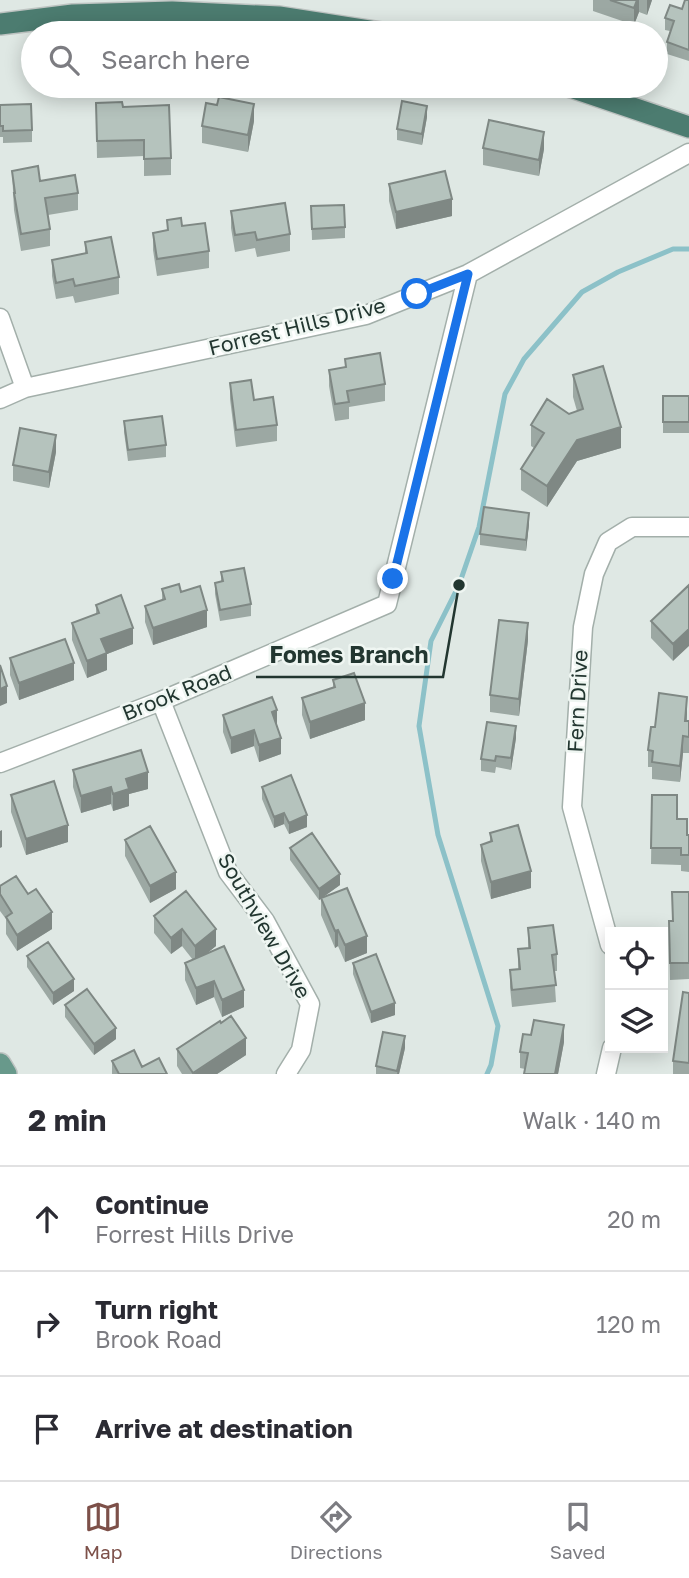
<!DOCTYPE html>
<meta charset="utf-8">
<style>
body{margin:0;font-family:"Golos Text",sans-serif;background:#f2f2f3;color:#2b2b33}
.controls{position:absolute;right:21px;bottom:21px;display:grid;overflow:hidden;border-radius:0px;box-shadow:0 4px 18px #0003}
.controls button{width:63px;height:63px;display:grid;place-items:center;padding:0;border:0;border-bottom:2px solid #e1e1e2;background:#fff;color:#2b2b33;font:35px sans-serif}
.stop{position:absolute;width:21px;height:21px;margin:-16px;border:5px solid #1a73e8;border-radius:50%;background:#fff}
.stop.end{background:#1a73e8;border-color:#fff;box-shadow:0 2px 7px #0008}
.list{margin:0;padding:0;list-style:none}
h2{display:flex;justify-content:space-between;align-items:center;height:91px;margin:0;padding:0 28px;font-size:30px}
h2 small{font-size:23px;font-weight:400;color:#7c7c81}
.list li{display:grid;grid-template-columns:46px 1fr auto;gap:21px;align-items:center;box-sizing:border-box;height:105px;padding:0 28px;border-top:2px solid #e1e1e2}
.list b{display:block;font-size:26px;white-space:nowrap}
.list p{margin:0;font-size:23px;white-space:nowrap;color:#7c7c81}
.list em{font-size:23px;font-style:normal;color:#7c7c81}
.icon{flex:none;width:38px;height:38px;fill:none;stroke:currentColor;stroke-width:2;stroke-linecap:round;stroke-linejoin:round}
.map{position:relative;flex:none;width:689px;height:1074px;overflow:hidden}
.search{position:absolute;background:#fff;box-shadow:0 4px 18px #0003;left:21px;right:21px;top:21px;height:77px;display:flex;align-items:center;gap:18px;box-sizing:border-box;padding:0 24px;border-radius:38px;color:#7c7c81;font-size:26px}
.sheet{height:406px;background:#fff}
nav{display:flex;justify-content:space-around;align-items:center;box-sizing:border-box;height:98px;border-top:2px solid #e1e1e2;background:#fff;font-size:19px;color:#7c7c81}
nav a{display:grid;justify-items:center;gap:4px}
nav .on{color:#7d5049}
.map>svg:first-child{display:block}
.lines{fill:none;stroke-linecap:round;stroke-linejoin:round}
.stream{stroke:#8cc1c8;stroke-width:5}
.minor-casing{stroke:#a3afaa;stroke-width:21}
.primary-casing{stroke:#bdc3c1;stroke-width:24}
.trunk-casing{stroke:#bdc3c1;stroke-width:24}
.minor{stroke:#fff;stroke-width:18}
.primary{stroke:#68998b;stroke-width:21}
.trunk{stroke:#4c7c70;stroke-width:21}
.wall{fill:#9ca8a3}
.shaded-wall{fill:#7f8884}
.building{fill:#b5c3bd;stroke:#7f8884;stroke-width:2}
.route{stroke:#1a73e8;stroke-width:9}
.labels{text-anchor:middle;stroke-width:5;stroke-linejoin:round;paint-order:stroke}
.street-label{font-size:21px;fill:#223630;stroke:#eff6f2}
.leader{fill:none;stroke:#223630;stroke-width:2.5}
.callout-dot{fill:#223630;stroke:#eff6f2;stroke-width:2.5}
.callout-label{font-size:23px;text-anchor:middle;font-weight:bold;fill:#223630;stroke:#eff6f2;stroke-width:5;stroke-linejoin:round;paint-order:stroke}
</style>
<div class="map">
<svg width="689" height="1074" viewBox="0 0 689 1074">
<rect width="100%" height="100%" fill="#dfe8e4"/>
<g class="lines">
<path class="stream" d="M487 1074 491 1065 498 1026 438 835 419 726 431 641 459 585 479 527 505 394 524 359 582 292 618 272 673 249H689"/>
<g class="minor-casing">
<path id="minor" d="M0 318 25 388
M0 399 25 388 366 315 468 274 689 153
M161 701 228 872 265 921 310 1004 301 1050 286 1074
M0 763 161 701 387 604 468 274
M610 945 572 807 583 627 594 574 608 542 632 527H689
M606 1074 612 1048"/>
</g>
<g class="primary-casing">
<path id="primary" d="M0 1064 6 1074"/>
</g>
<g class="trunk-casing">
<path id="trunk" d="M0 24 73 15 172 12 279 17 382 33
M568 86 689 127"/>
</g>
<use href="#minor" class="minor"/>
<use href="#primary" class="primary"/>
<use href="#trunk" class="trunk"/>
</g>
<path class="wall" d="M593 0H652L647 15 639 12 634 25 593 11Z
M689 0V61L667 54V42L670 31 665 30V18L682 9Z
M96 103 123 107 171 158V175L144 176V156L97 158Z
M0 105 32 130V142L3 143V137H0Z
M427 117 422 145 397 140V129Z
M254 121 248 152 202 143V126Z
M483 148 544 149 539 176 483 165Z
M12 171 78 193V210L48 215 50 229V246L21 251 14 210Z
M389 184 452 216 396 229 389 201Z
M311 206 345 227V238L312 240Z
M231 211 290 234V251L257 257 255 248 235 252 231 228Z
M167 220 182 226 209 251V268L157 276 153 250V233L167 231Z
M85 242 119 277V294L75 303 73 296 56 299 52 276V260L85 253Z
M345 359 385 384V401L349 407V419L335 421 329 386V370L345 367Z
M573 375 621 448 577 461 547 507 521 490V469L534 448 531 446V425L577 411 573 397Z
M230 383 254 400 277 425V441L236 447 230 399Z
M663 396H689V433H663Z
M124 421 166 445V457L128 461 124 432Z
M56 452 49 488 13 481V465Z
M529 524 526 551 480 545V534Z
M221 572 251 604V616L220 621 215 594V583L221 582Z
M689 585 673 661 651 638V621Z
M162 589 207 627 153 645 145 622V606L162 600Z
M96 605 133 644 107 654V670L87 678 72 640V623L96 615Z
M528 640 519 716 490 712V695Z
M10 658 74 680 19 700 10 675Z
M333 680 365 720 310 739 302 715V698L333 688Z
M687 713V721H689V753H683L680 782 652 779V767H648V750L655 727Z
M223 715 277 725 281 754 259 762 254 746 231 754 223 732Z
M516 738 511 770 496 767 495 773 481 771V759Z
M73 770 148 789 129 794V806L113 811 111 804 81 813 73 787Z
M262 787 307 827 289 834 284 824 274 828 262 799Z
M11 795 68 842 26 855 11 812Z
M652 795 677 819 687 835H689V872L681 871V865L651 864Z
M490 833 531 888 491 899 481 861V845L490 842Z
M125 840 176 889 150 903 125 856Z
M290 848 340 885 319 900 290 860Z
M0 886 52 929 17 951 6 934V919L0 911Z
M689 892V979L670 980 669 921H672Z
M321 898 367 953 345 962 338 946 335 948 321 915Z
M154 916 216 946 207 953 244 1007 222 1017 214 997 196 1005 185 980V963L193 960 182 946 171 954 154 933Z
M528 928 557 954V971H554L556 1002 512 1007 510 987V970H518V949L528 948Z
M27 956 74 991 53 1005 27 967Z
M353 963 395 1015 371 1023 353 974Z
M689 993V1074H673V1061Z
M65 1005 116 1039 94 1055 65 1017Z
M221 1023 246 1055 217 1074H182L177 1066V1049Z
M564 1042 558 1074H524L525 1069 520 1068V1052Z
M405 1048 399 1074H376V1066Z
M112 1061 142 1067 167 1074H112Z"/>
<path class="shaded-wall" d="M637 0H639V12L634 25V8Z
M647 0H652L647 15Z
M254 104V121L248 152V135Z
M427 106V117L422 145V134Z
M544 132V149L539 176V160Z
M452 199V216L396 229V212Z
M621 427V448L577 461 547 507V486L577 440Z
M56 435V452L49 488V472Z
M529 513V524L526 551V540Z
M207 610V627L153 645V628Z
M528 623V640L519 716V699Z
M133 628V644L107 654V670L87 678V661L101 639Z
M689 629V646L673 661V644Z
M74 663V680L19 700V683Z
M7 686V703L0 706V689Z
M687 697V713L685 737V721Z
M365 703V720L310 739V722Z
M277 710V727L272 712Z
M516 726V738L511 770V758Z
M254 730V746L231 754V738Z
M683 736V753L680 782V766Z
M281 738V754L259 762V745Z
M148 772V789L129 794V806L113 811V794L126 779Z
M111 787V804L81 813V796Z
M284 813V824L274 828V817Z
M307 815V827L289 834V823Z
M68 825V842L26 855V839Z
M2 830V847L0 848V831Z
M531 871V888L491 899V882Z
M176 872V889L150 903V886Z
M340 874V885L319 900V889Z
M52 912V929L17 951V935Z
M182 929V946L171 954V938Z
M216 929V946L195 963V946Z
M338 930V946L335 948V931Z
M367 936V953L345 962V945Z
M74 979V991L53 1005V993Z
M214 981V997L196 1005V988Z
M244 990V1007L222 1017V1000Z
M395 1003V1015L371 1023V1012Z
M564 1025V1042L558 1074H555Z
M116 1028V1039L94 1055V1044Z
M405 1036V1048L399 1074H397Z
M246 1038V1055L217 1074H193Z"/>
<path class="building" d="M610 0H637L634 8Z
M685 0H689V50L667 42 674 21 665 18 670 5 682 9Z
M219 97 254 104 248 135 202 126 206 103 217 105Z
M402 101 427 106 422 134 397 129Z
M122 102 123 107 169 105 171 158 144 159V140L97 141 96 103Z
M31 104 32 130 3 131V126H0V105Z
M489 120 544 132 539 160 483 148Z
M38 166 40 181 75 175 78 193 45 198 50 229 21 234 14 193H15L12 171Z
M445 171 452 199 396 212 389 184Z
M285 203 290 234 257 240 255 232 235 235 231 211Z
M344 205 345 227 312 229 311 206Z
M181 218 182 226 205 223 209 251 157 259 153 233 168 230 167 220Z
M111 237 119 277 75 286 73 279 56 283 52 260 87 253 85 242Z
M380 353 385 384 347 391 349 402 335 404 329 370 346 367 345 359Z
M603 366 621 427 577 440 547 486 521 469 544 433 531 425 547 399 569 414 583 409 573 375Z
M251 380 254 400 273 397 277 425 236 430 230 383Z
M663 396H689V422H663Z
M162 416 166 445 128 450 124 421Z
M20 428 56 435 49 472 13 465Z
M484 507 529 513 526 540 480 534Z
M244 568 251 604 220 610 215 583 223 581 221 572Z
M179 584 181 592 200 586 207 610 153 628 145 606 165 599 162 589Z
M689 585V629L673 644 651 621Z
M121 595 133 628 101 639 107 653 87 661 72 623 99 613 96 605Z
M499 620 528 623 519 699 490 695Z
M65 639 74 663 19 683 10 658Z
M0 665 7 686 0 689Z
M354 673 365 703 310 722 302 698 335 687 333 680Z
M659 693 687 697 685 721H689V737L683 736 680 766 652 762 653 751 648 750 651 727H655Z
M272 697 277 710 272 712 281 738 259 745 254 730 231 738 223 715Z
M487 722 516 726 511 758 496 756 495 761 481 759Z
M141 750 148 772 126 779 129 789 113 794 111 787 81 796 73 770Z
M291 775 307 815 289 823 284 813 274 817 262 787Z
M54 781 68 825 26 839 11 795Z
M652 795H677V819H687V835H689V855H681V848H651Z
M518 825 531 871 491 882 481 845 492 841 490 833Z
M150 826 176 872 150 886 125 840Z
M312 833 340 874 319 889 290 848Z
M16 876 28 894 36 889 52 912 17 935 6 917 12 913 0 894V886Z
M347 888 367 936 345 945 338 930 335 931 321 898Z
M186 891 216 929 195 946 182 929 171 938 154 916Z
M672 892H689V963H670L669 921H673Z
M553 925 557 954 552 955 556 985 512 990 510 970 520 969 518 949 530 948 528 928Z
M48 942 74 979 53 993 27 956Z
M224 946 244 990 222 1000 214 981 196 988 185 963Z
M376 954 395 1003 371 1012 353 963Z
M87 989 116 1028 94 1044 65 1005Z
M683 992 689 993V1063L673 1061Z
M231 1016 246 1038 193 1073 177 1049 220 1021 221 1023Z
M534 1020 564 1025 555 1074H524L528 1053 520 1052 523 1034 531 1035Z
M383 1032 405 1036 397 1071 376 1066Z
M134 1050 142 1067 159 1058 167 1074H119L112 1061Z"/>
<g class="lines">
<path class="route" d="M393 579 468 274 417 294"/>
</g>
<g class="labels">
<g class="street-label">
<text transform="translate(297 327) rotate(-14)" y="7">Forrest Hills Drive</text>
<text transform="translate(177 693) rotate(-22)" y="7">Brook Road</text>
<text transform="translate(578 701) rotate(-87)" y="7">Fern Drive</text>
<text transform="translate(264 926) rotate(60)" y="7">Southview Drive</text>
</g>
</g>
<path class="leader" d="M459 585L443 677H256"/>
<circle class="callout-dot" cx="459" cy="585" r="7"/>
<g class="callout-label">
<text x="349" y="663">Fomes Branch</text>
</g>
</svg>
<div class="controls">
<button><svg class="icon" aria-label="locate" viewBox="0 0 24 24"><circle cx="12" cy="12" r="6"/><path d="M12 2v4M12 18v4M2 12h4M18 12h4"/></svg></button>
<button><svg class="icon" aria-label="layers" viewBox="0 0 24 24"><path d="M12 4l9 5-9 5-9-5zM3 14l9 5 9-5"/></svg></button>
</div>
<div class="stop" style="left:417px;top:294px"></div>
<div class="stop end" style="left:393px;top:579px"></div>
<div class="search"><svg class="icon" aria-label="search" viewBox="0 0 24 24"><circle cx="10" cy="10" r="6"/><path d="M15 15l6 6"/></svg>Search here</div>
</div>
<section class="sheet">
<h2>2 min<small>Walk · 140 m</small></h2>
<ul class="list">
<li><svg class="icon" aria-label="ahead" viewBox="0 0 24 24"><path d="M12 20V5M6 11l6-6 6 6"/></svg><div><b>Continue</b><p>Forrest Hills Drive</p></div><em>20 m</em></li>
<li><svg class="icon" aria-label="right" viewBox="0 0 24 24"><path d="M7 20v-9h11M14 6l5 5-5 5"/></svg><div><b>Turn right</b><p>Brook Road</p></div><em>120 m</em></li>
<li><svg class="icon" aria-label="arrive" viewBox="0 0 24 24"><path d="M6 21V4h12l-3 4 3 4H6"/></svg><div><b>Arrive at destination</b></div></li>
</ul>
</section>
<nav>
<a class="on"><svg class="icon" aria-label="map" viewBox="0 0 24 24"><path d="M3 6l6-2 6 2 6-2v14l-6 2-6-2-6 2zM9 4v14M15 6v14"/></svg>Map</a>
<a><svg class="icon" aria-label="directions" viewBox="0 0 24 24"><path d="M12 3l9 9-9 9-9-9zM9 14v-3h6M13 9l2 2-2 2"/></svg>Directions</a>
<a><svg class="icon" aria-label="saved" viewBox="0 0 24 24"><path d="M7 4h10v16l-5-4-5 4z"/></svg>Saved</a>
</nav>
